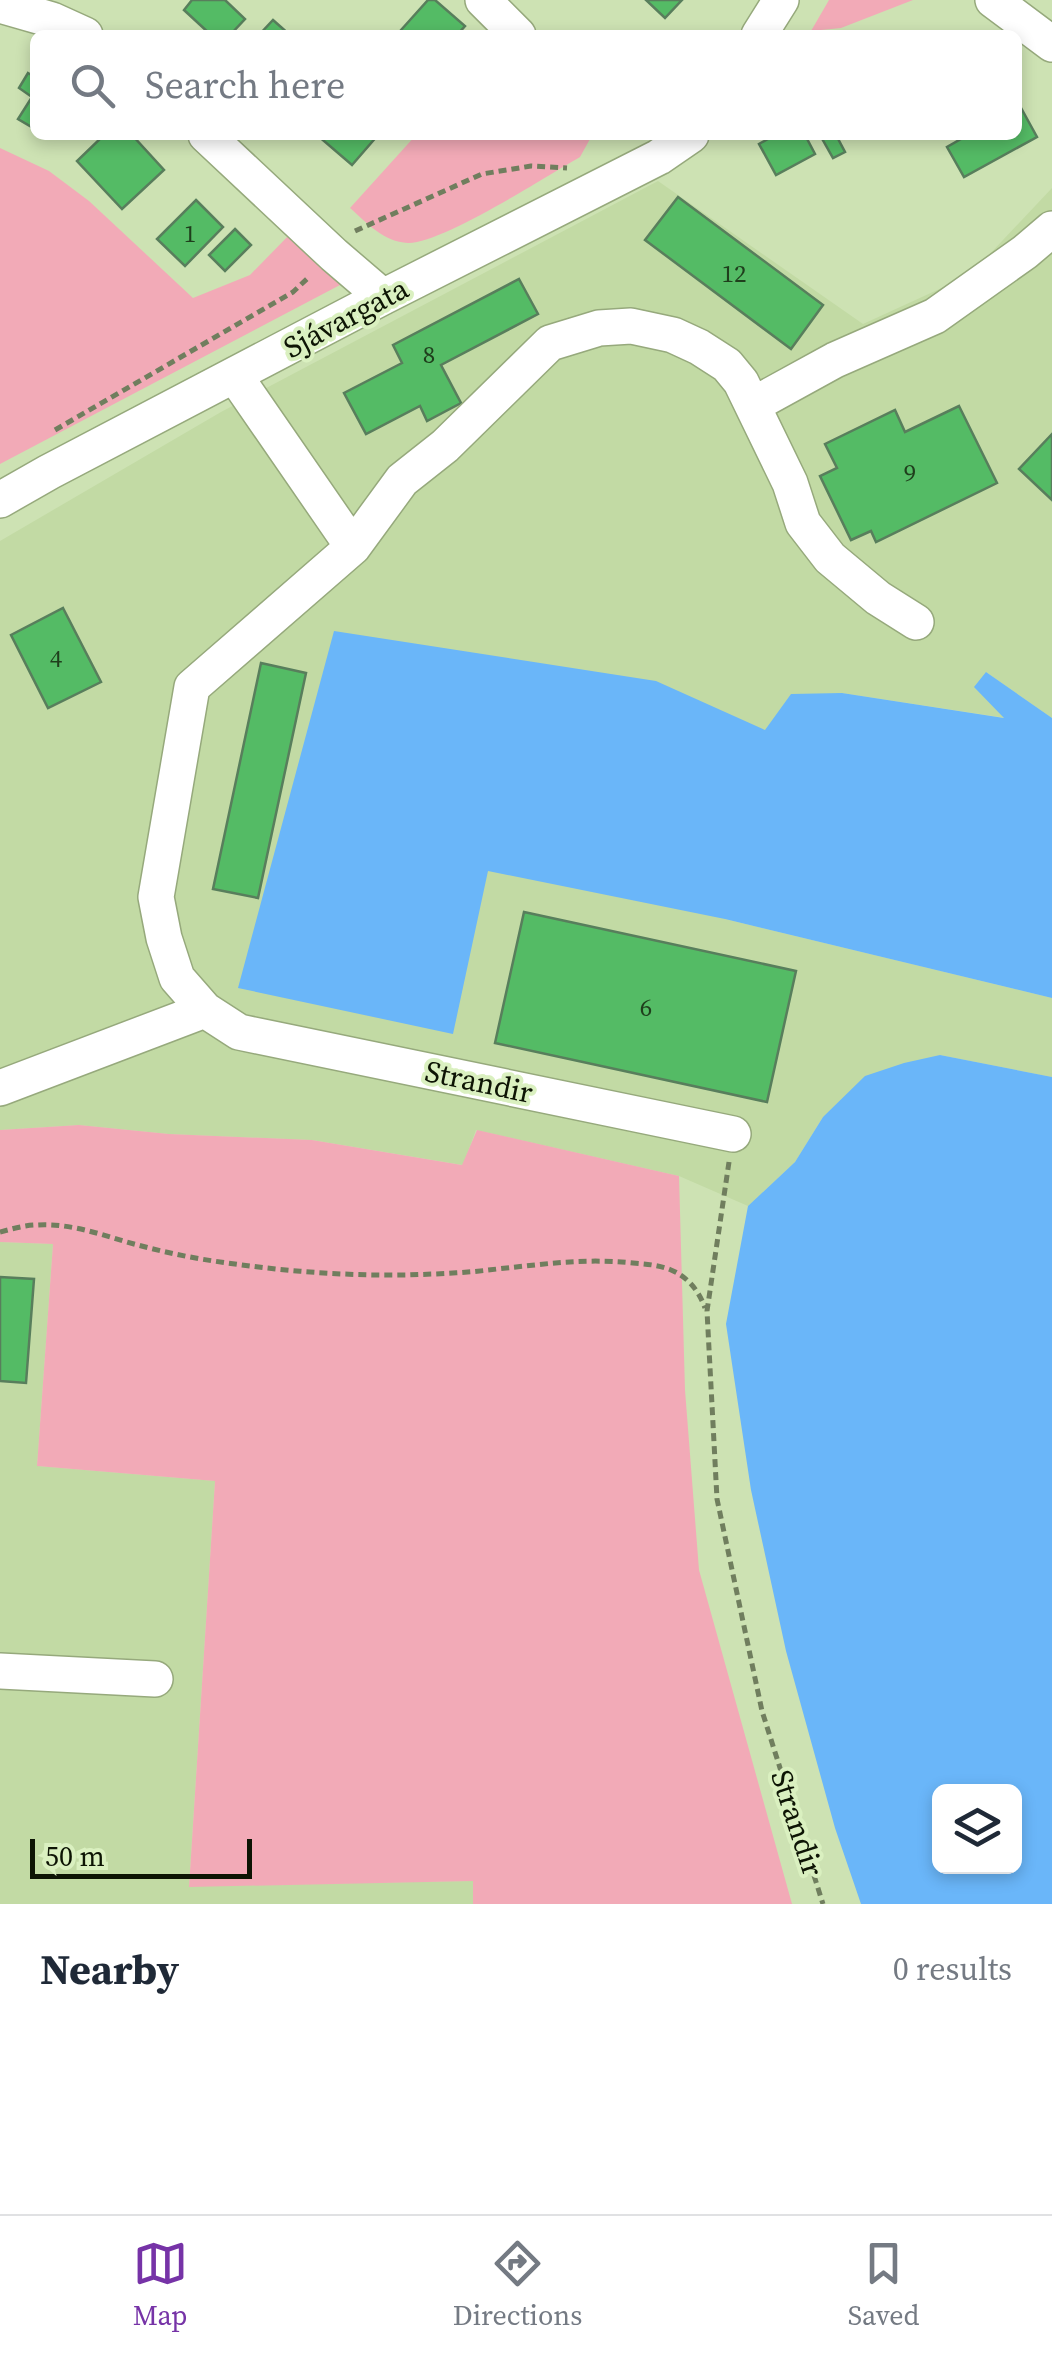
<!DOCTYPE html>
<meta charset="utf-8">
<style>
body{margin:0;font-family:"Source Serif 4",serif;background:#f2f2f3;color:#1f2937}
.controls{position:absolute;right:30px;bottom:30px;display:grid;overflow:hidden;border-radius:15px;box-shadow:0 5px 15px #0003}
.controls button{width:90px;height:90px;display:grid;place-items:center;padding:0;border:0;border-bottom:2px solid #e0e1e3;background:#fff;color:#1f2937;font:50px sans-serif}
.scale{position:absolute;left:30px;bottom:25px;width:222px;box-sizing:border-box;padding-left:10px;border:5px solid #0d1404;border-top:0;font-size:28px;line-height:35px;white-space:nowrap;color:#0d1404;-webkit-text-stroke:8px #daf0c0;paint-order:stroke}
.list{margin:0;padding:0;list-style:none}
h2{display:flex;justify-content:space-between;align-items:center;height:130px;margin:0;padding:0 40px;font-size:42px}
h2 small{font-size:32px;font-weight:400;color:#747a83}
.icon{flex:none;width:55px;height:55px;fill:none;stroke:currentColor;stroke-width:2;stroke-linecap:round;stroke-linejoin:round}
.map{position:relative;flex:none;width:1052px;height:1904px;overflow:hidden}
.search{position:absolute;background:#fff;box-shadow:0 5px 15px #0003;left:30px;right:30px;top:30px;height:110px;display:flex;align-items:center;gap:25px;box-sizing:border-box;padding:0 35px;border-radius:15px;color:#747a83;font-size:38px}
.sheet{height:310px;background:#fff}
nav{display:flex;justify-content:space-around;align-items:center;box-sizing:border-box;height:140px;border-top:2px solid #e0e1e3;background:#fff;font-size:28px;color:#747a83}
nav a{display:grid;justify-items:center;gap:5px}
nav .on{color:#7633a7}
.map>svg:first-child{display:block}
.built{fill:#c2daa4}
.green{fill:#f2aab7}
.water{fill:#6ab6f9;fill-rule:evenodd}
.building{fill:#54bb65;stroke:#587e5c;stroke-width:2.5}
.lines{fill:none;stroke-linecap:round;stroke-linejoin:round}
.minor-casing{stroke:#96a97c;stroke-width:38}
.path{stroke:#707e5e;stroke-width:5;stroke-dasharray:8 5;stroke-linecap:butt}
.minor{stroke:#fff;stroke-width:35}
.labels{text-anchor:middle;stroke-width:8;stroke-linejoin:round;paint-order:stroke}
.number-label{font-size:25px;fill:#1f3e1c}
.street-label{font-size:30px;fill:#0d1404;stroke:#daf0c0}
</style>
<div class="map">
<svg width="1052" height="1904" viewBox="0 0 1052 1904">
<rect width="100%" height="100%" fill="#cde2b3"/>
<path class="built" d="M658 181 863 324 970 275 1052 188V718L986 672 1006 718 842 693 725 919 1052 998V1077L940 1055 823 1117 795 1162 748 1206 679 1176 476 1130 463 1165 312 1140 169 1134 79 1125 0 1130V541L221 412Z
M0 1242 53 1244 37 1466 215 1481 189 1886 473 1881V1904H0Z"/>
<path class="green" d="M829 0H913L841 28 811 31Z
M416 135H590V139L580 157C547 176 441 244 408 243 384 242 367 223 350 208Z
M0 148 49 171 89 201 193 298 250 275 295 229 351 275 340 285 0 464Z
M79 1125 169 1134 312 1140 462 1165 477 1130 679 1176 685 1390 699 1570 792 1904H473V1881L189 1887 215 1481 37 1466 53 1244 0 1242V1130Z"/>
<path class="water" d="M334 631 656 681 765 730 791 694 842 693 1004 718 974 687 986 672 1052 718V998L725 919 488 871 453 1034 238 988Z
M940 1055 1052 1077V1904H861L835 1828 786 1651 751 1490 726 1324 748 1206 795 1162 823 1117 865 1076 904 1063ZM940 1792H1014V1866H940Z"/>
<path class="building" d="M192 0H225L245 19 230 35H211L184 10Z
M428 0H435L465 26 457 35H407L401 30Z
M646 0H682L665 18Z
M273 20 290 35H259Z
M28 73 35 77V129L18 119 32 97 19 88Z
M1020 106 1037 137 964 177 947 147 968 135H1017V108Z
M104 135H132L164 170 122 209 77 161Z
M317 135H378L352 165Z
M775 135H805L815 154 776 175 759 144Z
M820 135H836L845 152 833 158Z
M678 197 823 305 791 349 645 240Z
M196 200 223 227 185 266 157 239Z
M235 229 251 245 225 271 209 255Z
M519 279 538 314 441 365 461 403 427 421 420 406 366 434 344 393 402 363 393 345Z
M959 406 997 483 876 542 871 531 851 540 820 476 837 468 825 444 895 410 905 432Z
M1052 434V500L1019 469Z
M63 608 101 682 48 708 11 635Z
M261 663 306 673 258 898 213 889Z
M524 912 796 971 767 1102 495 1043Z
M0 1277 34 1279 26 1383 0 1381Z"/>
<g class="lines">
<g class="minor-casing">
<path id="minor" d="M483 0 518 35
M993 0 1052 44
M0 5 52 20 85 35
M759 35 781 0
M206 135 334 255 383 297
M235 376 353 547 192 687 156 897 164 938 177 978 205 1010 239 1032 733 1134
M753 405 835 360 935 316 1025 252 1052 229
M0 500 49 472 383 297 659 157 691 135
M353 547 402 480 445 446 550 343 599 328 631 326 673 335 699 347 727 365 741 382 790 483 803 523 830 558 878 598 916 622
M0 1088 205 1010
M0 1671 155 1679"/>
</g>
<path class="path" d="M355 231 482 174 531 166 567 168
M55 430 293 292 310 276
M729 1162 707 1311 717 1499 762 1711 823 1904
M0 1232C12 1229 25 1225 37 1225 71 1223 102 1235 134 1244 156 1250 178 1255 201 1259 269 1270 337 1276 406 1275 436 1274 467 1273 497 1269 546 1264 583 1258 633 1263 646 1264 659 1265 671 1270 688 1277 699 1291 705 1308"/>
<use href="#minor" class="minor"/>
</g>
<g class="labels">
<g class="number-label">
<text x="190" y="242">1</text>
<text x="734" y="282">12</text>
<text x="429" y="363">8</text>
<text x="910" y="481">9</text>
<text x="56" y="667">4</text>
<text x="646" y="1016">6</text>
</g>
<g class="street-label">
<text transform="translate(346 318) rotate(-28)" y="10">Sjávargata</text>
<text transform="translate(479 1082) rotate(12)" y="10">Strandir</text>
<text transform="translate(797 1823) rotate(72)" y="10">Strandir</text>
</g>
</g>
</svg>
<div class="controls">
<button><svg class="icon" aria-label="layers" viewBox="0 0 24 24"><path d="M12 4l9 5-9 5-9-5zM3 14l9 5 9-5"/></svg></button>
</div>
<div class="scale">50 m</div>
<div class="search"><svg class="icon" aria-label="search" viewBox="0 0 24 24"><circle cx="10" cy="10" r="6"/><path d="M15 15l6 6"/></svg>Search here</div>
</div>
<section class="sheet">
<h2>Nearby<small>0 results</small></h2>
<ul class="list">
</ul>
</section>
<nav>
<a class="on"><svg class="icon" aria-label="map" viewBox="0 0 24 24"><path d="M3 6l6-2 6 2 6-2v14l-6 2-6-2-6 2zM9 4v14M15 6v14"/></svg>Map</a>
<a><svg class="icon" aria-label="directions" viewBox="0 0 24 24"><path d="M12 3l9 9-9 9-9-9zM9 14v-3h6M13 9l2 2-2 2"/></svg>Directions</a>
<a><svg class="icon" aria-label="saved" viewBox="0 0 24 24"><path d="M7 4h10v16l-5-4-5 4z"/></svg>Saved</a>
</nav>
